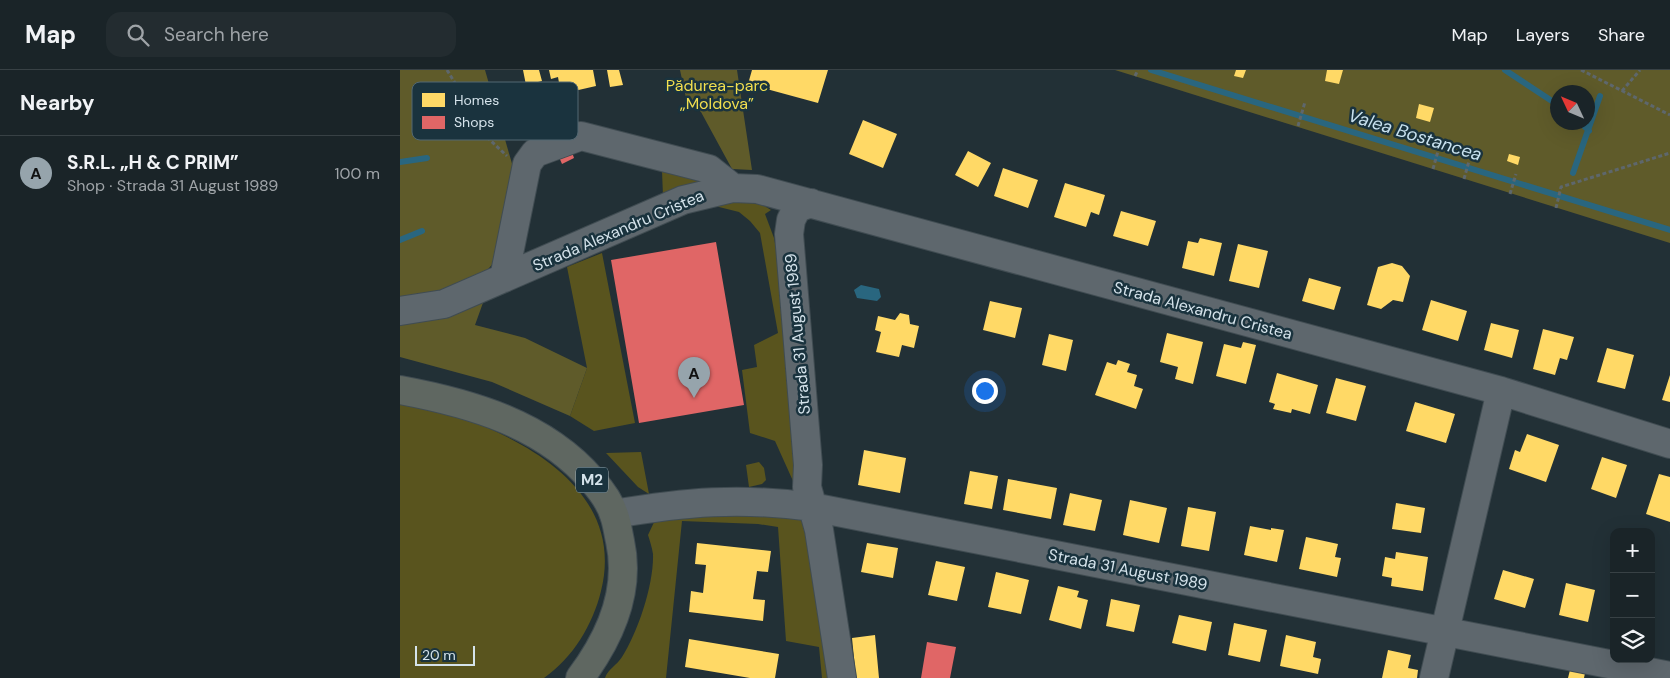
<!DOCTYPE html>
<meta charset="utf-8">
<style>
body{margin:0;font-family:"DM Sans",sans-serif;background:#232c30;color:#f1f3f6}
.controls{position:absolute;right:15px;bottom:15px;display:grid;overflow:hidden;border-radius:10px;box-shadow:0 5px 20px #0002}
.controls button{width:45px;height:45px;display:grid;place-items:center;padding:0;border:0;border-bottom:1px solid #384145;background:#1a2428;color:#f1f3f6;font:25px sans-serif}
.compass{position:absolute;left:1150px;top:15px;width:45px;height:45px;border-radius:50%;background:#1a2428;box-shadow:0 5px 20px #0002;rotate:314deg}
.scale{position:absolute;left:15px;bottom:12px;width:60px;box-sizing:border-box;padding-left:5px;border:2px solid #d5e3eb;border-top:0;font-size:14px;line-height:18px;white-space:nowrap;color:#d5e3eb;-webkit-text-stroke:4px #1a333e;paint-order:stroke}
.you{position:absolute;left:584px;top:320px;width:18px;height:18px;margin:-12px;border:4px solid #fff;border-radius:50%;background:#1a73e8;box-shadow:0 0 0 8px #1a73e833}
.badge{display:grid;place-items:center;width:32px;height:32px;border-radius:50%;background:#96a4ac;color:#111;font-size:16px;font-weight:700}
.pin{position:absolute;translate:-50% -41px;filter:drop-shadow(0 1px 2px #0008)}
.pin::after{content:'';position:absolute;top:26px;width:18px;height:15px;background:inherit;clip-path:polygon(0 0,100% 0,50% 100%)}
.list{margin:0;padding:0;list-style:none}
h2{display:flex;justify-content:space-between;align-items:center;height:65px;margin:0;padding:0 20px;font-size:21px}
h2 small{font-size:16px;font-weight:400;color:#9fa4a8}
.list li{display:grid;grid-template-columns:32px 1fr auto;gap:15px;align-items:center;box-sizing:border-box;height:75px;padding:0 20px;border-top:1px solid #384145}
.list b{display:block;font-size:19px;white-space:nowrap}
.list p{margin:0;font-size:16px;white-space:nowrap;color:#9fa4a8}
.list em{font-size:16px;font-style:normal;color:#9fa4a8}
.icon{flex:none;width:28px;height:28px;fill:none;stroke:currentColor;stroke-width:2;stroke-linecap:round;stroke-linejoin:round}
.map{position:relative;flex:none;width:1270px;height:608px;overflow:hidden}
header{display:flex;align-items:center;gap:30px;box-sizing:border-box;height:70px;padding:0 25px;background:#1a2428;border-bottom:1px solid #384145}
header strong{font-size:24px}
nav{display:flex;gap:28px;margin-inline-start:auto;font-size:18px}
.search{width:350px;height:45px;background:#232c30;display:flex;align-items:center;gap:12px;box-sizing:border-box;padding:0 18px;border-radius:15px;color:#9fa4a8;font-size:19px}
main{display:flex}
aside{flex:1;background:#1a2428}
.map>svg:first-child{display:block}
.green{fill:#59541e}
.forest{fill:#5f5b2a;fill-rule:evenodd}
.water{fill:#29667f}
.homes{fill:#ffd966}
.shops{fill:#e06666}
.lines{fill:none;stroke-linecap:round;stroke-linejoin:round}
.stream{stroke:#29667f;stroke-width:6}
.minor-casing{stroke:#404c52;stroke-width:30}
.highway-casing{stroke:#404c52;stroke-width:30}
.path{stroke:#5e676c;stroke-width:3;stroke-dasharray:4 2.5;stroke-linecap:butt}
.minor{stroke:#5e676d;stroke-width:28}
.highway{stroke:#5f6761;stroke-width:28}
.labels{text-anchor:middle;stroke-width:5;stroke-linejoin:round;paint-order:stroke}
.shield{fill:#1a333e;stroke:#9daeb7;stroke-width:1}
.shield-label{font-size:15px;font-weight:bold;fill:#d5e3eb}
.park-label{font-size:16px;fill:#f1df4f;stroke:#1a333e}
.street-label{font-size:16px;fill:#d5e3eb;stroke:#1a333e}
.water-label{font-size:18px;font-style:italic;fill:#c9e2ef;stroke:#1a333e}
.key{fill:#1a333e;stroke:#526872;stroke-width:1}
.key-label{font-size:14px;fill:#d5e3eb}
</style>
<header>
<strong>Map</strong>
<div class="search"><svg class="icon" aria-label="search" viewBox="0 0 24 24"><circle cx="10" cy="10" r="6"/><path d="M15 15l6 6"/></svg>Search here</div>
<nav><a>Map</a><a>Layers</a><a>Share</a></nav>
</header>
<main>
<aside>
<h2>Nearby<small></small></h2>
<ul class="list">
<li><span class="badge">A</span><div><b>S.R.L. „H &amp; C PRIM”</b><p>Shop · Strada 31 August 1989</p></div><em>100 m</em></li>
</ul>
</aside>
<div class="map">
<svg width="1270" height="608" viewBox="0 0 1270 608">
<rect width="100%" height="100%" fill="#223036"/>
<path class="green" d="M262 101 309 110 263 126Z
M343 130 361 134 371 140 365 144 374 168 380 201 397 411H393L375 371 350 363 342 300 357 297 354 275 378 263 360 163 350 151 339 142 307 134Z
M202 183 235 353 194 361 170 346 187 298 167 197Z
M0 331C22 337 45 341 66 349 140 377 224 429 201 521 193 554 173 588 144 608H0Z
M241 382 249 424 238 417 206 383Z
M359 392 364 398 366 410 362 414 349 417 346 395Z
M335 442 406 450 436 608H422L419 577 386 571 378 457 358 454 282 451 266 608H205C208 599 217 595 222 587 238 562 254 514 253 484 252 478 250 471 248 465L256 448Z"/>
<path class="forest" d="M0 0H85L115 104 100 186 79 209 38 224 0 232Z
M280 0H337L352 100 332 99 301 42 286 28Z
M715 0H1270V173ZM1158 22H1188V52H1158Z
M84 230 75 255 125 268 187 298 170 346 92 312 0 287V252Z"/>
<path class="water" d="M461 215 479 219 481 227 477 231 457 228 454 220Z"/>
<path class="homes" d="M123 0H139L142 11 126 15Z
M149 0H193L196 16 161 24 158 7 151 9Z
M207 0H219L223 15 210 17Z
M352 0H428L418 33 348 14Z
M836 0H846L843 8 834 6Z
M927 0H943L939 14 925 11Z
M1019 34 1034 38 1030 52 1016 48Z
M463 50 497 64 483 98 449 84Z
M568 81 591 93 578 117 555 105Z
M1109 84 1120 87 1118 95 1107 91Z
M603 98 638 110 628 138 594 126Z
M665 113 705 125 699 145 691 142 686 157 654 147Z
M721 141 756 151 748 176 713 166Z
M800 168 822 173 814 206 782 198 788 171 798 173Z
M838 174 868 181 859 218 829 211Z
M992 193 1002 196 1010 206 1003 232 993 230 981 239 967 235 978 197Z
M909 208 941 217 934 240 902 231Z
M1031 230 1067 241 1058 271 1022 260Z
M590 231 622 238 615 268 583 260Z
M500 243 509 245 510 254 519 256 514 278 502 275 499 287 476 282 481 262 475 260 478 246 495 250Z
M1091 253 1119 260 1112 288 1084 280Z
M1143 259 1174 267 1167 290 1160 288 1155 305 1133 299Z
M767 263 803 272 793 314 775 309 778 297 760 292Z
M649 264 673 270 666 301 642 295Z
M843 272 856 275 846 314 816 306 824 274 841 278Z
M1207 278 1234 285 1225 319 1197 312Z
M718 290 730 294 727 302 737 305 734 316 743 319 736 339 695 325 707 292 716 295Z
M877 303 918 315 910 344 892 339 891 343 873 339 875 334 869 332Z
M1270 305V332L1262 330Z
M936 308 966 316 956 351 926 343Z
M1015 332 1055 344 1046 373 1006 361Z
M1127 364 1159 375 1146 412 1109 399 1115 380 1120 382Z
M464 380 506 388 500 423 458 415Z
M1202 387 1227 395 1216 428 1191 419Z
M570 401 598 406 592 439 564 434Z
M1259 404 1270 407V452L1246 444Z
M608 409 657 418 651 449 603 440Z
M670 423 702 430 695 461 663 455Z
M730 430 767 438 759 473 723 465Z
M996 433 1025 438 1021 463 992 459Z
M788 437 816 442 809 481 781 476Z
M850 456 871 460V458L884 460 877 492 844 485Z
M906 467 938 474 935 487 941 488 937 507 899 499Z
M297 473 371 481 368 502 357 501 353 529 365 530 363 551 289 542 291 521 303 523 306 495 295 494Z
M467 473 498 478 493 508 461 502Z
M996 482 1028 487 1023 521 991 516 992 508 982 506 985 487 995 489Z
M536 491 565 497 557 531 528 525Z
M1103 500 1134 509 1125 538 1094 529Z
M596 502 629 510 621 544 588 537Z
M1166 513 1195 520 1188 552 1159 545Z
M658 516 679 521 677 527 688 530 681 559 649 550Z
M711 529 740 535 734 562 706 556Z
M779 545 812 552 806 581 772 573Z
M834 553 867 560 860 592 828 585Z
M475 565 479 608H456L452 568Z
M886 565 916 572 913 587 921 589 918 604 880 596Z
M289 569 379 584 375 608H350L285 597Z
M988 580 1011 585 1008 598 1018 600 1017 608H982Z
M1170 600 1185 603 1184 608H1168Z"/>
<path class="shops" d="M172 82 174 88 162 94 159 87Z
M316 172 344 335 239 353 211 190Z
M527 572 556 577 550 608H521Z"/>
<g class="lines">
<path class="stream" d="M751 0 1270 160
M1105 0 1158 35
M1180 52 1189 61
M0 92 27 88
M1173 103 1200 26
M0 170 22 161"/>
<g class="minor-casing">
<path id="minor" d="M411 133 397 138 391 150 389 164 408 395 407 417 419 460 442 608
M104 208 127 94 135 83 181 66 309 99 333 118
M0 241 44 234 283 130 333 118 357 119 1101 321 1270 374
M214 444C285 432 340 427 412 437L1270 606
M1034 608 1101 321"/>
</g>
<g class="highway-casing">
<path id="highway" d="M0 320C70 333 144 354 192 410 201 420 210 432 214 445 217 453 218 462 220 471 231 521 210 568 180 608"/>
</g>
<path class="path" d="M47 0 90 70 107 86
M1181 0 1270 45
M735 6 738 0
M1222 21 1240 0
M898 56 905 32
M1033 99 1038 81
M1064 109 1069 91
M1110 124 1116 104
M1156 138 1161 117 1270 83"/>
<use href="#minor" class="minor"/>
<use href="#highway" class="highway"/>
</g>
<g class="labels">
<rect class="shield" x="176" y="397.5" width="32" height="25" rx="4"/>
<g class="shield-label">
<text x="192" y="415">M2</text>
</g>
<g class="park-label">
<text x="317" y="21">Pădurea-parc<tspan x="317" dy="18">„Moldova”</tspan></text>
</g>
<g class="street-label">
<text transform="translate(218 160) rotate(-23)" y="6">Strada Alexandru Cristea</text>
<text transform="translate(803 240) rotate(15)" y="6">Strada Alexandru Cristea</text>
<text transform="translate(397 264) rotate(-95)" y="6">Strada 31 August 1989</text>
<text transform="translate(728 499) rotate(11)" y="6">Strada 31 August 1989</text>
</g>
<g class="water-label">
<text transform="translate(1015 65) rotate(17)" y="6">Valea Bostancea</text>
</g>
</g>
<rect x="12" y="12" width="166" height="58" rx="8" class="key"/>
<rect x="22" y="23" width="23" height="14" fill="#ffd966"/>
<rect x="22" y="46" width="23" height="13" fill="#e06666"/>
<g class="key-label">
<text x="54" y="35">Homes</text>
<text x="54" y="57">Shops</text>
</g>
</svg>
<div class="controls">
<button>+</button>
<button>−</button>
<button><svg class="icon" aria-label="layers" viewBox="0 0 24 24"><path d="M12 4l9 5-9 5-9-5zM3 14l9 5 9-5"/></svg></button>
</div>
<svg class="compass" viewBox="-18 -18 36 36"><path d="M0-13l5 13h-10z" fill="#e53935"/><path d="M0 13l5-13h-10z" fill="#9fa4a8"/></svg>
<div class="scale">20 m</div>
<div class="you"></div>
<div class="pin badge" style="left:294px;top:328px">A</div>
</div>
</main>
